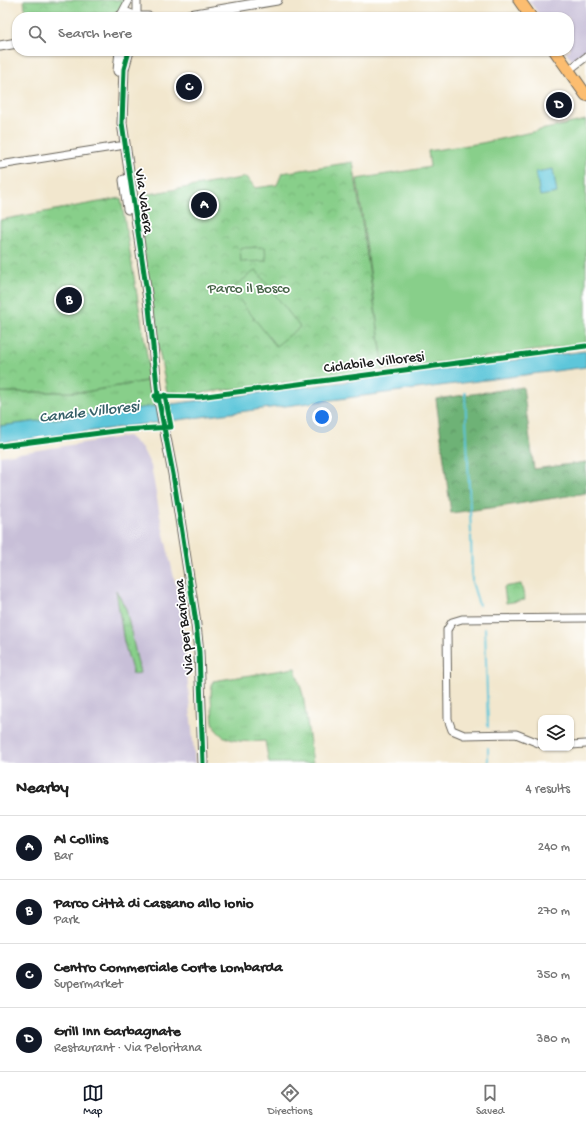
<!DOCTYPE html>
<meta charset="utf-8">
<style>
body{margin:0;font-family:"Gochi Hand",sans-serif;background:#f6f6f6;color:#222}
.controls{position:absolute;right:12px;bottom:12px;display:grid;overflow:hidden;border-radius:8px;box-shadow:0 1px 3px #0004}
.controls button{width:36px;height:36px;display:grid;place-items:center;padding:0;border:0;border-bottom:1px solid #e0e0e0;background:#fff;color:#222;font:20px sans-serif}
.you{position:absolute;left:322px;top:417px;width:14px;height:14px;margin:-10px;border:3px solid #fff;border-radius:50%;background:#1a73e8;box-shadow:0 0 0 6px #1a73e833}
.badge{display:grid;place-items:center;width:26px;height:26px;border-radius:50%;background:#111827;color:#fff;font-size:13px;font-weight:700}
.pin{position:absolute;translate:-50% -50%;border:2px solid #fff;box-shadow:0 1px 4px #0006}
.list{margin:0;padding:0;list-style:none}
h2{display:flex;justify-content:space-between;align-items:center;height:52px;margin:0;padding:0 16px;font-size:17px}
h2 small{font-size:13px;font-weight:400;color:#767676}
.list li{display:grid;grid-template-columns:26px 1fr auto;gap:12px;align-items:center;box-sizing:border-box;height:64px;padding:0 16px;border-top:1px solid #e0e0e0}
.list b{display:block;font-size:15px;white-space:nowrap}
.list p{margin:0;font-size:13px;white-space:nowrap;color:#767676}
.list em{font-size:13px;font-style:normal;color:#767676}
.icon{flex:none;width:22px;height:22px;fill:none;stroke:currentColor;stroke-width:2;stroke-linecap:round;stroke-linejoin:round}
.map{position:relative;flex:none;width:586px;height:763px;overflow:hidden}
.search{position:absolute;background:#fff;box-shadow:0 1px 3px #0004;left:12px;right:12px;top:12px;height:44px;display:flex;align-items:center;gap:10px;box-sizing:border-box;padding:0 14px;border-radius:16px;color:#767676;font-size:15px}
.sheet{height:308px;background:#fff}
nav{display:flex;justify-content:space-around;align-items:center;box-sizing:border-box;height:56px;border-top:1px solid #e0e0e0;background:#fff;font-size:11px;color:#767676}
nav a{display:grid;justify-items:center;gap:2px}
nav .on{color:#111827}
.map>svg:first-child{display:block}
.industrial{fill:#c8bfd8}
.grass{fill:url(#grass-tufts);stroke:#527653}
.forest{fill:url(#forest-crowns);stroke:#456749}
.park{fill:url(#park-crowns);stroke:#527653}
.pitch{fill:#88cf8a;stroke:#527653}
.water{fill:#5dc6da;stroke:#3c717b}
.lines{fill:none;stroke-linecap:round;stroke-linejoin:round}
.stream{stroke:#5dc6da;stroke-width:2}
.minor-casing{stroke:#67635a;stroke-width:9}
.tertiary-casing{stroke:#67635a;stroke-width:11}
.primary-casing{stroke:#67635a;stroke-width:13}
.minor{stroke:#fff;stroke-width:7}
.tertiary{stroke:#fff;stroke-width:9}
.primary{stroke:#fcbd6f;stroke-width:11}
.cycleway-casing{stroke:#fff;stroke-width:8}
.cycleway{stroke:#00873e;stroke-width:5}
.labels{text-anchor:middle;stroke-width:3.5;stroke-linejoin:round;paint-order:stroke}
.street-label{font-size:15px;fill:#1c1c1c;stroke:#fff}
.park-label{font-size:15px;fill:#476448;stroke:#fff}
.water-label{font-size:16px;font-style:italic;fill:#366068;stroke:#fff}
</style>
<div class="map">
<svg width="586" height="763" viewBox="0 0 586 763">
<defs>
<pattern id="grass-tufts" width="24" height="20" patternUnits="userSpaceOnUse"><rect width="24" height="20" fill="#88cf8a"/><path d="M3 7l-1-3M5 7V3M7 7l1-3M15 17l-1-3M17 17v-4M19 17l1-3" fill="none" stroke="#75b176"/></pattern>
<pattern id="forest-crowns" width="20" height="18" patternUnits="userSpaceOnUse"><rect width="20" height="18" fill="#6eb276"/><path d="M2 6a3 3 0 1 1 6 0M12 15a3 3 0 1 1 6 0" fill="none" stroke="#5a9060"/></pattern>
<pattern id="park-crowns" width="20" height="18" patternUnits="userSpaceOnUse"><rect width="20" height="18" fill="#88cf8a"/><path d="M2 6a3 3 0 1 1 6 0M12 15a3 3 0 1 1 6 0" fill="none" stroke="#75b176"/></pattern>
</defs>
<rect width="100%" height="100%" fill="#fff"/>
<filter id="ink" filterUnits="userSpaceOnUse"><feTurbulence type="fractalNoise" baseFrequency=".025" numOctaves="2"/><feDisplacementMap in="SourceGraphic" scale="8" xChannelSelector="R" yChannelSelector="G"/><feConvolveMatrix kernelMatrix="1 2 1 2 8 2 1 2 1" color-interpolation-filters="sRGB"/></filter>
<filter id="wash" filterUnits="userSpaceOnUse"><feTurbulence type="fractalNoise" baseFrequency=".012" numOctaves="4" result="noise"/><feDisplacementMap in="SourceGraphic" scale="16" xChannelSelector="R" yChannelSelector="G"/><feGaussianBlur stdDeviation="0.9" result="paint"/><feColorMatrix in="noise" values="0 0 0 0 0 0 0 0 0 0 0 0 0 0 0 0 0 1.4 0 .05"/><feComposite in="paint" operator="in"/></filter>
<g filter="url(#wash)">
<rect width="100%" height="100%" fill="#f2e7ce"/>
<path class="industrial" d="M528 0H586V55L574 63 565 51H569V17H541Z
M128 436 142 448 151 466 161 521 181 608 195 763H0V456Z"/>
<path class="grass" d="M151 380 156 407 0 426V392H85Z
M116 590 126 609 140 673 133 674 124 642Z
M295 668 303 695 313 763H269L265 741C250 742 220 744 214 725 212 721 213 714 212 709 211 699 210 692 213 681Z"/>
<path class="forest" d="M523 387 534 469 586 462V493L505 506 451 513 436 399Z"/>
<path class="park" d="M24 0H125L118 11 110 17H26Z
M353 162 384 370 186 395 167 392 143 266V195L247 177 255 188 277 185 282 173Z
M121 198 151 380 85 392H0V220Z
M521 584 525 600 506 603 504 587Z"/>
<path class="pitch" d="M586 120V344L384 370 357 179 430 167 428 151 482 143Z
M265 247 266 261 241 262 240 248Z
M256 270 300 327 276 346 231 289Z"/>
<path class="water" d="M553 169 557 193 540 196 536 172Z
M586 351V367L0 443V426Z"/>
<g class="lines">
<path class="stream" d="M465 393 471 533
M471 536 472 582 479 605
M485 628 488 727
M488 748V763"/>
</g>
</g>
<g filter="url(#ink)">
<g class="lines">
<g class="minor-casing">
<path id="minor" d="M137 0V17
M121 15 129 0
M569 70 586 57
M0 165 119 146
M541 744 516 734 464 735 452 730 448 719 447 630 452 622 462 619 586 618
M571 745 586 744"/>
</g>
<g class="tertiary-casing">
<path id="tertiary" d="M118 17 127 13 137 17
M137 17H149
M178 17 277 0
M0 46 17 43
M129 51 124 69 122 123 149 307 158 396 173 474 195 616 199 652 203 763
M118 71 120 51
M124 180 128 209"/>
</g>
<g class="primary-casing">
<path id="primary" d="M519 0 531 17
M555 51 586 95"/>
</g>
<use href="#minor" class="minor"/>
<use href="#tertiary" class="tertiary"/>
<use href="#primary" class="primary"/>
<g class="cycleway-casing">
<path id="cycleway" d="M129 51 124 69 122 123 149 307 158 396 173 474 195 616 199 652 203 763
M156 400 155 396H158L199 397 586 346
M0 446 123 430 171 427 165 395"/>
</g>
<use href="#cycleway" class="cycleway"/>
</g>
</g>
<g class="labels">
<g class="street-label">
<text transform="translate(145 201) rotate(82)" y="5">Via Valera</text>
<text transform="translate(374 361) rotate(-7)" y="5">Ciclabile Villoresi</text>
<text transform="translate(183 627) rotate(-96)" y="5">Via per Bariana</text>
</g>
<g class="park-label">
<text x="249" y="292">Parco il Bosco</text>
</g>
<g class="water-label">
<text transform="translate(89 410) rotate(-7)" y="6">Canale Villoresi</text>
</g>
</g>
</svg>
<div class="controls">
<button><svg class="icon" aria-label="layers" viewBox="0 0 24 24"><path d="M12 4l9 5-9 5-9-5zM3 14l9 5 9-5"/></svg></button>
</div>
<div class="you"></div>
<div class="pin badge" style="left:204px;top:205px">A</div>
<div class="pin badge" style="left:69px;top:300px">B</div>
<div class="pin badge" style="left:189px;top:87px">C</div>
<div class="pin badge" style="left:559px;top:105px">D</div>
<div class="search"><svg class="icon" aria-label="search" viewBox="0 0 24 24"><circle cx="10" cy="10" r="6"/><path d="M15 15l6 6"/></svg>Search here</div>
</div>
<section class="sheet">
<h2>Nearby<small>4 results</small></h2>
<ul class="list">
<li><span class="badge">A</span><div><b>Al Collins</b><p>Bar</p></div><em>240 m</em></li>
<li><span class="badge">B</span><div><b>Parco Città di Cassano allo Ionio</b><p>Park</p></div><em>270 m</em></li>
<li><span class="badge">C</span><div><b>Centro Commerciale Corte Lombarda</b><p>Supermarket</p></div><em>350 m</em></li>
<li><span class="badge">D</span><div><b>Grill Inn Garbagnate</b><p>Restaurant · Via Peloritana</p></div><em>380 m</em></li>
</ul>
</section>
<nav>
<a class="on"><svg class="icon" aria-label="map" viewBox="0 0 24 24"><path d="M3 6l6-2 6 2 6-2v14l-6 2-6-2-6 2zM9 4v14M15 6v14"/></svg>Map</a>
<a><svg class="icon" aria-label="directions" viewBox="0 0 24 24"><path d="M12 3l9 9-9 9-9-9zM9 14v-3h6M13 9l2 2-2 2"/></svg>Directions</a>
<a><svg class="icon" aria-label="saved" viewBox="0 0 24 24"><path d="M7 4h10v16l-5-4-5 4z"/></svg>Saved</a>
</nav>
